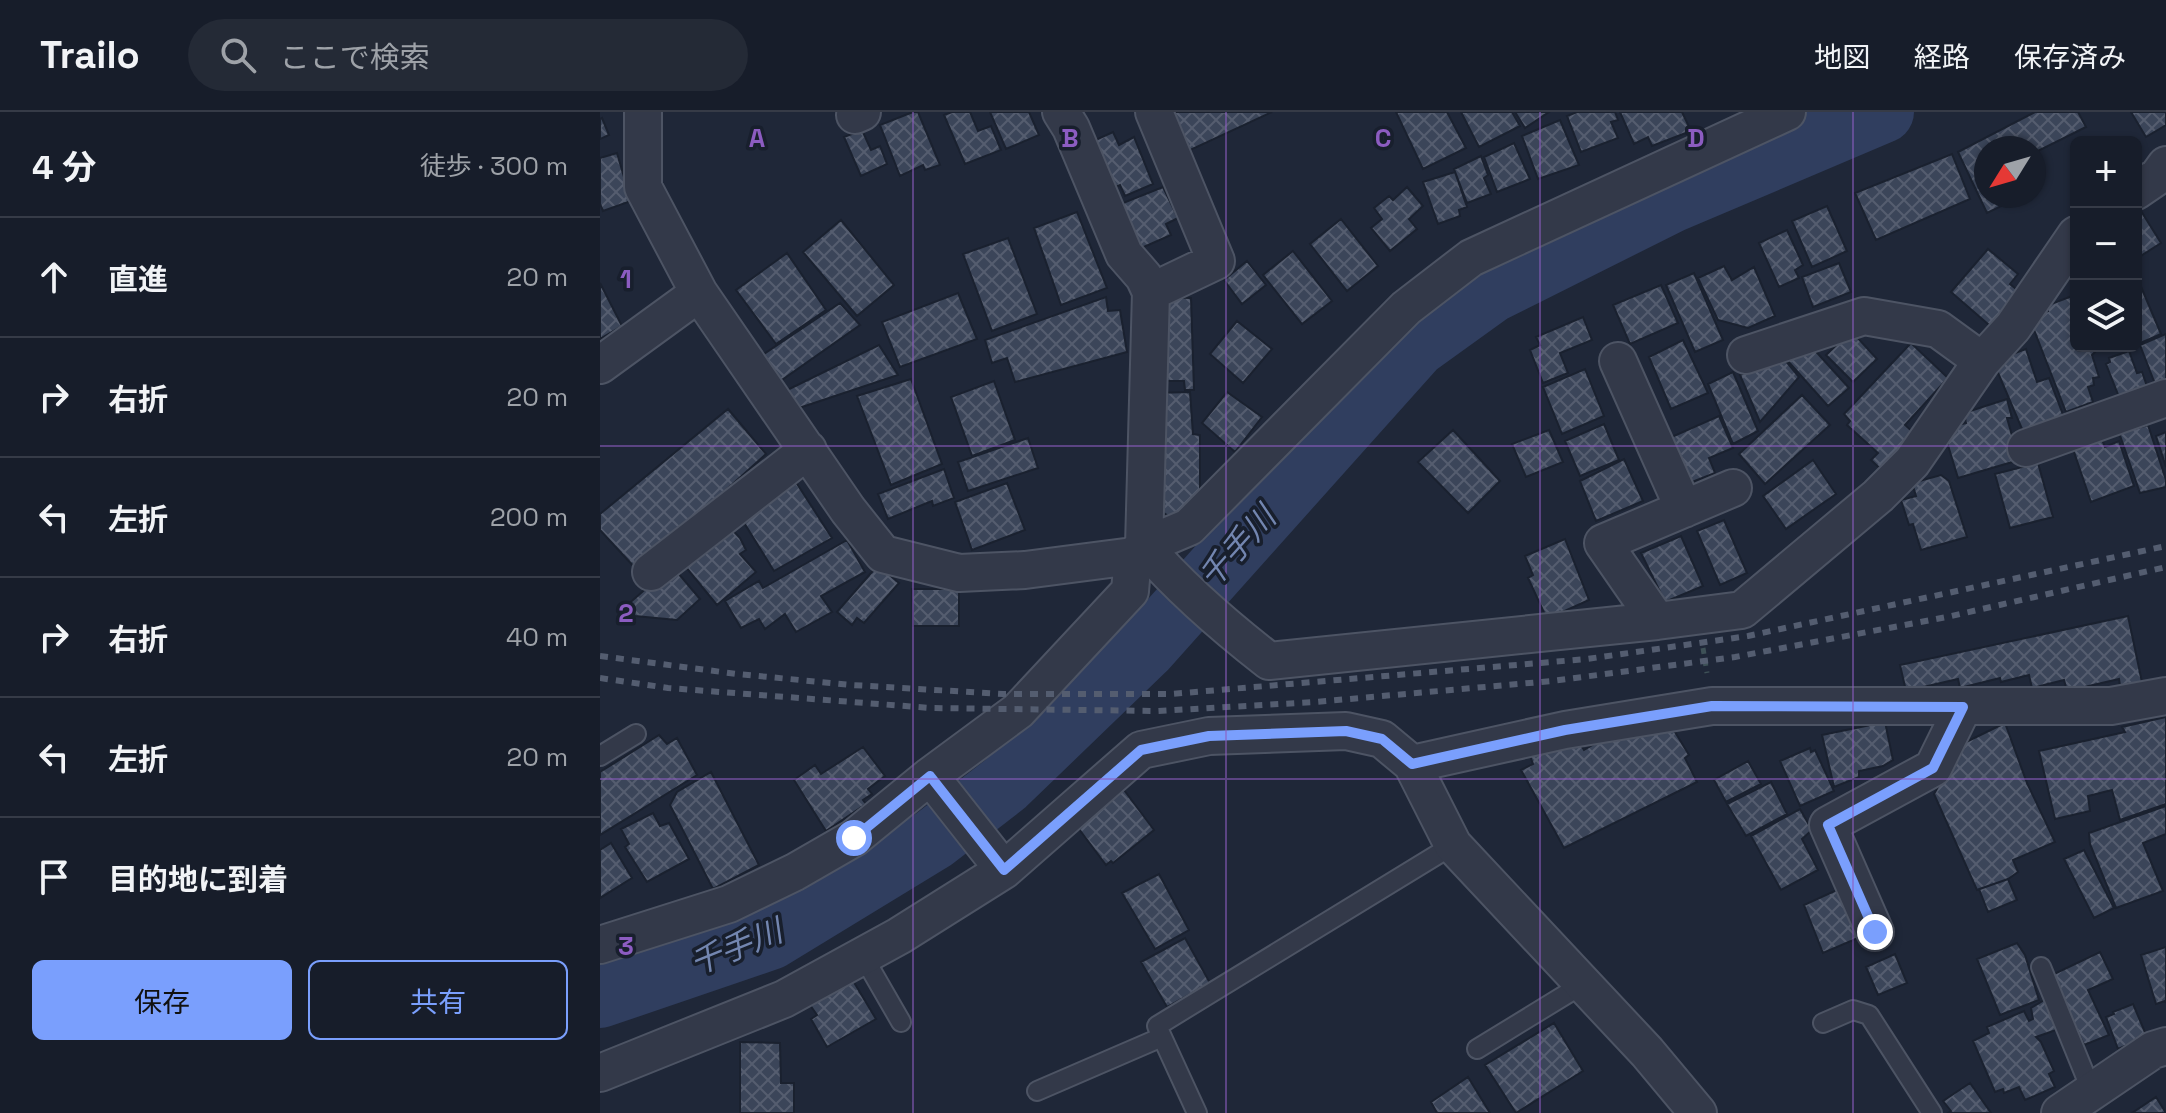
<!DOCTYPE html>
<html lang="ja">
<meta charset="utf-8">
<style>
body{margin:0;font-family:"Space Grotesk","Noto Sans JP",sans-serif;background:#242a36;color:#f1f3f6}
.controls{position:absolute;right:24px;top:24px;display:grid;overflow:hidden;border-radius:12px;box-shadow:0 2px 6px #0004}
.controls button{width:72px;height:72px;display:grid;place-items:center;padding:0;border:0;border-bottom:2px solid #363b47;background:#171d2a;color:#f1f3f6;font:40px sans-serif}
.compass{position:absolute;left:1374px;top:24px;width:72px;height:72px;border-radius:50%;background:#171d2a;box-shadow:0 2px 6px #0004;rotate:233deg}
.stop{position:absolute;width:24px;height:24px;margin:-18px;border:6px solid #7a9ffd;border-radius:50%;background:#fff}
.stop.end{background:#7a9ffd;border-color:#fff;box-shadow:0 2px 8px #0008}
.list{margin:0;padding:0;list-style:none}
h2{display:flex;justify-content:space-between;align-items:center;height:104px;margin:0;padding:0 32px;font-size:34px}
h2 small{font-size:26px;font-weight:400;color:#9ea2a8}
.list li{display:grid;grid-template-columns:52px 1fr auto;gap:24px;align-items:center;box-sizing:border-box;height:120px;padding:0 32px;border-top:2px solid #363b47}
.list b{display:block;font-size:30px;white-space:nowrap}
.list em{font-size:26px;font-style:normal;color:#9ea2a8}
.actions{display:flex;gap:16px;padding:24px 32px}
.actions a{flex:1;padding:18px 0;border:2px solid #7a9ffd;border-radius:12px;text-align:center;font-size:28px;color:#7a9ffd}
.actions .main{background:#7a9ffd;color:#111}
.icon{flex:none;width:44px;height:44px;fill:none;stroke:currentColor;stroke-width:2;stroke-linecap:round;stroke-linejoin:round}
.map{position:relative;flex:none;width:1566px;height:1001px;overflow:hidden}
header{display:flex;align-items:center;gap:48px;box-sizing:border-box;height:112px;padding:0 40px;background:#171d2a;border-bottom:2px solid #363b47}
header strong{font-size:38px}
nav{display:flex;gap:44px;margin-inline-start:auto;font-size:28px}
.search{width:560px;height:72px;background:#242a36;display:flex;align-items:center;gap:20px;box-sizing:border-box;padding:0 28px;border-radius:44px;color:#9ea2a8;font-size:30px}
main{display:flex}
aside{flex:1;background:#171d2a}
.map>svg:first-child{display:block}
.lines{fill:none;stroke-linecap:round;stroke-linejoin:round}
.river{stroke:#303e5f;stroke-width:62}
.building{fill:url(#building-cross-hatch);stroke:#1a212f;stroke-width:2}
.lane-casing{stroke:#4d5464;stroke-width:22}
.street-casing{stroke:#4d5464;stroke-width:40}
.path{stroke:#3e5157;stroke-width:5;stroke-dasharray:6 6;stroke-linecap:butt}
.lane{stroke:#333949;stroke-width:18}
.street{stroke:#333949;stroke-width:36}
.rail{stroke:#545d70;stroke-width:6;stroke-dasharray:8 8;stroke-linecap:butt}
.route{stroke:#7a9ffd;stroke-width:10}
.grid{fill:none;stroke:#8c5cc1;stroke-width:2;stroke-opacity:0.55}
.labels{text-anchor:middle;stroke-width:7;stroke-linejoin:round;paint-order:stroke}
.water-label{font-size:32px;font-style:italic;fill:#7386b0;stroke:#181f2d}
.grid-label{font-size:26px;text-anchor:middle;font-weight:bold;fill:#8c5cc1;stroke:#181f2d;stroke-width:7;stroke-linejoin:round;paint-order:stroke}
</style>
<header>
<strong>Trailo</strong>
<div class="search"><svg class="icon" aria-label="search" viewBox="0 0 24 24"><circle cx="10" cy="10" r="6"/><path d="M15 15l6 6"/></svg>ここで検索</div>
<nav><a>地図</a><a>経路</a><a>保存済み</a></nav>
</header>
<main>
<aside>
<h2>4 分<small>徒歩 · 300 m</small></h2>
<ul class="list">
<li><svg class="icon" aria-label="ahead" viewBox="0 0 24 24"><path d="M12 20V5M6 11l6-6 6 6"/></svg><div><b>直進</b></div><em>20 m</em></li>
<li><svg class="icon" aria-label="right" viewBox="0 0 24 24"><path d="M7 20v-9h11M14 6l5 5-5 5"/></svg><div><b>右折</b></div><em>20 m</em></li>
<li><svg class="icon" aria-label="left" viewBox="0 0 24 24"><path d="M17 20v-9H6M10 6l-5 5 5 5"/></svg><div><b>左折</b></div><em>200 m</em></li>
<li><svg class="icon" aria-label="right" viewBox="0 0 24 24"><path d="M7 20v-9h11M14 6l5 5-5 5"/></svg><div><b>右折</b></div><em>40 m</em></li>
<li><svg class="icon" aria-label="left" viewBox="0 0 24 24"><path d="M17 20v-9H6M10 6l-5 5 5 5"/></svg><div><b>左折</b></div><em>20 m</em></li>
<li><svg class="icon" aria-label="arrive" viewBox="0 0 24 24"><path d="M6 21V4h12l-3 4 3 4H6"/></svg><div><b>目的地に到着</b></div></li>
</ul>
<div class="actions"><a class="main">保存</a><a>共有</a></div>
</aside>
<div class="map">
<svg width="1566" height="1001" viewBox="0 0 1566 1001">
<defs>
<pattern id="building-cross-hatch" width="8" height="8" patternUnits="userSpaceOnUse" patternTransform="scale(2)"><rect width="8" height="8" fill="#3b4559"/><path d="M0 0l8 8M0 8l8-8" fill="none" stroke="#555d6f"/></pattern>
</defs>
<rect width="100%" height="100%" fill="#1f2738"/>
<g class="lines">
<path class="river" d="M0 885 170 827 334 727 405 672 545 537 816 234 891 180 1071 90 1283 0"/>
</g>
<path class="building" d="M313 0H318L340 53 325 58 323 53 300 64 280 13Z
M352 0H370L378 19 391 14 401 38 365 52 344 3Z
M390 0H429L439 23 406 37Z
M569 0H672L586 40Z
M796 0H847L866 36 823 57Z
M861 0H912L920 14 879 35Z
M915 0H949L925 16Z
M977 0H1015L1018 8 1011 10 1018 26 981 40 967 4Z
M1020 0H1082L1091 19 1052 34 1048 25 1034 32Z
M1435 0H1478L1486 15 1434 41V36H1386V84H1422L1387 101 1358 40Z
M1531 0H1566V13L1546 25Z
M2 6 9 23 0 27V7Z
M960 8 979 53 938 67 922 24Z
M262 18 271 38 280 34 287 52 261 64 244 25Z
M513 20 519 33 534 25 553 72 525 84 520 73 511 77 491 30Z
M914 31 930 67 897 80 884 45Z
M17 41 31 89 3 99 0 92V46Z
M1352 42 1370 87 1276 128 1255 81Z
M881 44 888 63 884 66 891 82 867 91 854 57Z
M855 60 867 95 859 98 860 104 838 112 823 70Z
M563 75 578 106 566 112 571 123 537 138 518 93Z
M807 75 823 94 809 107 817 117 790 139 771 116 782 107 774 96 789 84 793 88Z
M1536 91 1561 131 1536 147Z
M1227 94 1247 139 1212 155 1192 109Z
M477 100 507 176 461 193 434 116Z
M741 107 778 154 747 179 710 132Z
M241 108 294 173 257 204 203 140Z
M1187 118 1203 153 1195 158 1199 166 1179 175 1159 131Z
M408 126 437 202 392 219 363 142Z
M1388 137 1418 162 1410 172 1426 185 1396 219 1351 180Z
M693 139 732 189 702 212 663 163Z
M187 141 226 198 176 232 136 178Z
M647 149 666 173 642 192 624 168Z
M1239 151 1251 180 1213 195 1202 165Z
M1124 154 1132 168 1154 155 1175 204 1148 216 1118 208 1098 166Z
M1094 161 1123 228 1095 240 1066 173Z
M1536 163 1561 222 1536 233Z
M0 171 22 214 0 227Z
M1061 173 1078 211 1030 232 1013 193Z
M358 181 377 227 300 255 282 210Z
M1472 184 1476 195V234H1492L1495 240 1492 243 1499 265 1493 266 1494 273 1488 275 1493 290 1466 300 1429 205 1448 199 1446 194Z
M506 185 508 199 520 198 527 240 415 270 407 246 392 251 385 228Z
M561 185 591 186 594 278H585L584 269H556Z
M240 191 260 213 169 277 152 250Z
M983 205 992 228 960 241 968 261 943 271 930 238 940 233 936 225Z
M637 209 672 237 643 271 610 242Z
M1249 221 1256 224 1277 247 1253 270 1226 243Z
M1566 222V274L1557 277 1540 233Z
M1083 228 1108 281 1071 297 1049 245Z
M1311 231 1348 266 1305 313 1319 326 1288 364 1271 348 1278 341 1247 313 1250 309 1244 302Z
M1209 232 1249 276 1228 294 1187 248Z
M279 233 298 263 187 300 177 283Z
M1426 237 1437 270 1449 266 1465 308 1425 324 1393 249Z
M1529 239 1537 261 1542 260 1549 280 1521 290 1506 252 1510 250 1509 246Z
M1181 243 1199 265 1160 310 1140 263Z
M985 257 1004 304 962 322 943 275Z
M1133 260 1158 319 1133 332 1108 272Z
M311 267 342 352 291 373 257 284Z
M394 269 415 328 372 344 351 285Z
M590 280 593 322 600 323V388L570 405 553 394V281Z
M627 280 662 305 635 340 602 311Z
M1202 283 1230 313 1165 372 1139 342Z
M1407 287 1412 306H1407L1419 348 1358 366 1343 317 1366 311 1364 301Z
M128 297 166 342 37 458 0 418V402Z
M1534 302 1538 316 1548 313 1566 368V375L1540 381 1515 309Z
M1119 304 1133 336 1109 346 1115 361 1087 372 1067 327Z
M1004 312 1019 348 980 364 965 329Z
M853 318 900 369 868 401 818 350Z
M949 318 963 350 926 365 912 332Z
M1566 320V355L1556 324Z
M1501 325 1505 335 1519 329 1534 374 1491 390 1473 337Z
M428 326 438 356 368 379 358 350Z
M1024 347 1043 389 996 409 980 369Z
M1213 348 1236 382 1186 417 1163 384Z
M1438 351 1453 405 1410 416 1395 362Z
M344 357 354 386 333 394 332 389 288 407 278 382Z
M1341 363 1349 369 1367 425 1321 438 1313 412 1309 413 1301 388 1316 384 1312 371Z
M192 364 232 426 174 459 138 401Z
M407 371 425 418 372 438 355 390Z
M1124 408 1147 461 1120 473 1097 419Z
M126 411 140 426 146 438 140 442 156 460 117 493 80 448Z
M1081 424 1103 474 1065 490 1041 441Z
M965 427 989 488 947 507 928 466 933 463 925 444Z
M247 428 265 460 221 484 232 500 196 520 185 502 165 517 159 507 141 516 125 489 159 469 163 476Z
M278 453 299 471 264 511 257 506 252 513 237 500Z
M72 454 100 487 77 508 35 504 26 494Z
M312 477H359V514H313Z
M1528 504 1543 575 1521 580 1519 567 1467 579 1464 568 1432 576 1429 563 1401 570 1400 566 1360 576 1358 567 1306 579 1300 553Z
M1566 605V692L1520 708 1512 678 1488 684 1490 699 1455 707 1439 639 1525 620 1522 615Z
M1285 610 1293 648 1283 654 1259 659V665L1234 675 1222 623Z
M1405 611 1427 671 1455 730 1413 748 1418 760 1408 767 1377 778 1334 682 1354 646 1359 645 1362 632Z
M1072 615 1089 643 1085 646 1097 670 964 736 921 658 933 652 928 638 978 628 984 638 1011 622Z
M59 623 67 632 77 626 97 663 0 723V660Z
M263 635 285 664 268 677 272 682 263 688 266 692 226 719 194 668 215 653 221 662Z
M1210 636 1211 640 1215 638 1234 679 1200 694 1180 649Z
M1148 649 1161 672 1126 690 1114 668Z
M111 660 159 753 113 777 70 693 77 680Z
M1171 670 1187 702 1146 724 1127 692Z
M521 674 554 718 513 751 511 749 506 753 476 713Z
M1566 694V722L1543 731 1563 779 1516 796 1490 732 1489 721Z
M1200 697 1212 718 1202 727 1218 758 1181 778 1151 724Z
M53 701 60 714 69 711 89 747 47 770 25 735 29 732 21 717Z
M11 731 32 766 0 786V738Z
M1484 738 1514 796 1494 806 1464 747Z
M559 762 589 818 555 837 522 781Z
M1408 767 1417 788 1388 800 1379 777Z
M1239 777 1258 826 1223 841 1204 793Z
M585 826 610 871 567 895 541 850Z
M1417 831 1425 843 1439 888 1400 903 1377 847Z
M1566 835V891L1565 889 1556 892 1541 843Z
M1500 840 1513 867 1488 878 1509 923 1484 933 1452 863Z
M1295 842 1307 871 1278 883 1266 855Z
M252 867 276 907 227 935 211 907 217 903 210 893 218 889 214 882Z
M1446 887 1459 917 1436 925 1441 930 1454 959 1449 962 1455 975 1425 988 1419 975 1404 981 1403 977 1395 980 1373 929 1389 921 1387 915 1424 899 1429 909 1433 907 1431 896Z
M1533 892 1547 925 1518 937 1506 905 1514 902 1513 900Z
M954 911 983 959 916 1001 885 953Z
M140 930 180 931 181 971H194V1001H140Z
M868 965 890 1001H837L831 990Z
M1370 971 1391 1001H1348L1351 999 1343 989Z
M1556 985 1566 1001H1532Z"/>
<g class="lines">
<g class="lane-casing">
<path id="lane" d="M0 644 36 622
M263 844 301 910
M1441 855 1492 980
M1223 911 1253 898 1269 903 1332 1001
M877 937 983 872
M437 979 562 925
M597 1001 557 914 853 733"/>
</g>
<g class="street-casing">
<path id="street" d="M43 0V75L99 181 248 398 283 442 359 461 425 458 533 444 544 434 589 415 806 196 871 146 1187 0
M461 0 471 16 524 142 544 165 551 180 544 434C581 477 624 514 669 549L1057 509
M255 3 262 0
M1536 79 1558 64 1566 53
M551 180 616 149 554 0
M1146 243 1264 204 1338 217 1382 249
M1018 249 1084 397
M0 253 99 181
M1426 336 1566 286
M1133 376 1003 431 1057 509 1142 498 1278 384 1312 350 1382 249 1413 215 1476 123
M51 460 208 338
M812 652 965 618 1112 594H1511L1566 584
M330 664 404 758
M1275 820 1228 713 1333 656 1363 595
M0 833 129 792 195 760 254 726 330 664 418 599 530 479 533 444
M0 961 184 887 299 824 404 758 541 638 609 624 746 619 782 627 812 652 853 733 1047 940 1098 1001
M1460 1001 1553 938 1566 934"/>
</g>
<path class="path" d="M1103 536 1107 561"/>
<use href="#lane" class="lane"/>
<use href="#street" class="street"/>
<path class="rail" d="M0 544 137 562 252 573 403 582H571L987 547 1148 524 1566 434
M0 566 68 576 331 596 558 599 715 590 952 569 1135 545 1347 505 1566 455"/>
</g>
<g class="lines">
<path class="route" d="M254 726 330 664 404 758 541 638 609 624 746 619 782 627 812 652 965 618 1112 594 1363 595 1333 656 1228 713 1275 820"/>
</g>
<path class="grid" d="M313 0V1001M626 0V1001M940 0V1001M1253 0V1001M0 334H1566M0 667H1566"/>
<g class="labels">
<g class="water-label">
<text transform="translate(637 435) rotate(-48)" y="11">千手川</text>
<text transform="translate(136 835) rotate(-22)" y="11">千手川</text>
</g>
</g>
<g class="grid-label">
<text x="157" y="35">A</text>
<text x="470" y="35">B</text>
<text x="783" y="35">C</text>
<text x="1096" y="35">D</text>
<text x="26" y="176">1</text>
<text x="26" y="510">2</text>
<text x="26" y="843">3</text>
</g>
</svg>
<div class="controls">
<button>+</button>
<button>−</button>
<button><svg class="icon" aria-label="layers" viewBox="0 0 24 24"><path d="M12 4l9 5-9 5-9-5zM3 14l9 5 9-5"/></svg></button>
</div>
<svg class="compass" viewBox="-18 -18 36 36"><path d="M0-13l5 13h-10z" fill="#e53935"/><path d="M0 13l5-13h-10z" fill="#9ea2a8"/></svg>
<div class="stop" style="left:254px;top:726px"></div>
<div class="stop end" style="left:1275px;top:820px"></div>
</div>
</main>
